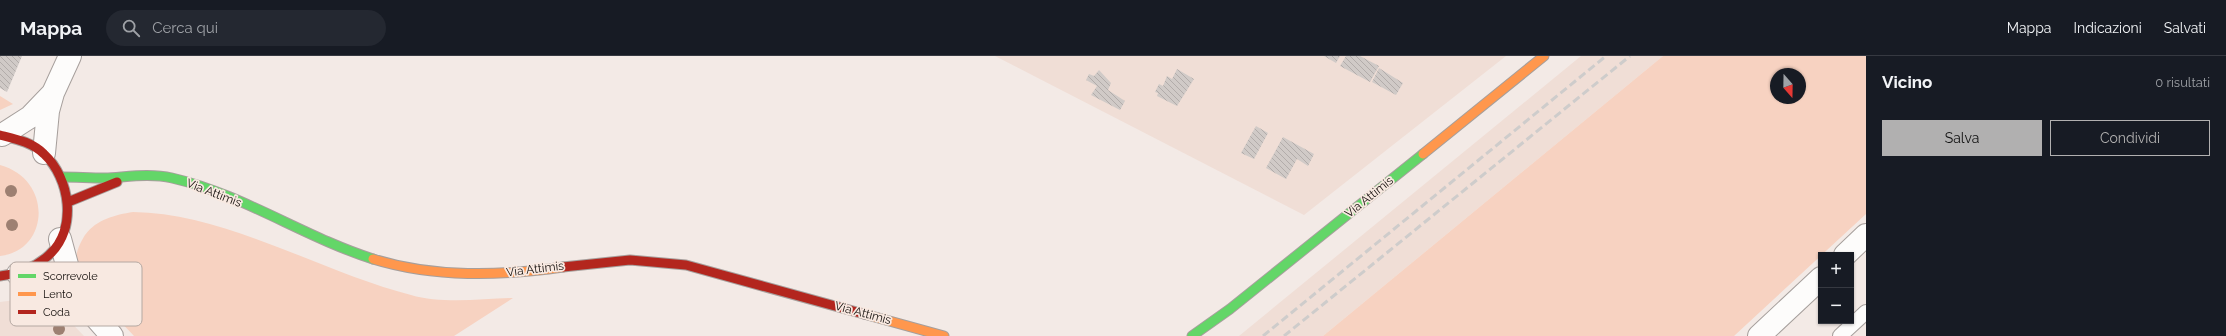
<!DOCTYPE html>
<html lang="it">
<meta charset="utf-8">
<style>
body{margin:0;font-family:Raleway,sans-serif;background:#242831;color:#f1f3f6}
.controls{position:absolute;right:12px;bottom:12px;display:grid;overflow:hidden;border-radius:0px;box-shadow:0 1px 3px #0004}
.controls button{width:36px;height:36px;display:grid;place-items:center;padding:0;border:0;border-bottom:1px solid #363941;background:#171b24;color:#f1f3f6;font:20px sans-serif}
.compass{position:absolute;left:1770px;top:12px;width:36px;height:36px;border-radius:50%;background:#171b24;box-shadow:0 1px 3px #0004;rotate:160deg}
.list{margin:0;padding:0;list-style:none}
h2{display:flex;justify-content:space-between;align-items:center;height:52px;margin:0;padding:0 16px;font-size:17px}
h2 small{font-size:13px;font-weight:400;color:#9ea1a6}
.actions{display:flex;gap:8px;padding:12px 16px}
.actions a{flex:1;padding:9px 0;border:1px solid #b1b0b0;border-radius:0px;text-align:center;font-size:14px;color:#b1b0b0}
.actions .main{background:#b1b0b0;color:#111}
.icon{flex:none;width:22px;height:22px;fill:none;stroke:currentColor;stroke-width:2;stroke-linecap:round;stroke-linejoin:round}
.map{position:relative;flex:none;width:1866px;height:280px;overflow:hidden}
header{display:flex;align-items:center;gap:24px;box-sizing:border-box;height:56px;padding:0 20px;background:#171b24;border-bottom:1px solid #363941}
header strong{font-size:19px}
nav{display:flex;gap:22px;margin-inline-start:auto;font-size:14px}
.search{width:280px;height:36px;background:#242831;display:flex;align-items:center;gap:10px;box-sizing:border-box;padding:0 14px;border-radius:22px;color:#9ea1a6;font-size:15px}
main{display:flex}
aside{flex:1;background:#171b24}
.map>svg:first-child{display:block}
.built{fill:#f0ded6}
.grass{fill:#f7d2c1;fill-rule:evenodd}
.building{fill:url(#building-back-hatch)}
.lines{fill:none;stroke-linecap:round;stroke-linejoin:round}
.lane-casing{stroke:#a69f9c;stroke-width:16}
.street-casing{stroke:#a69f9c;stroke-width:24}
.fast-casing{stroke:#a69f9c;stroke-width:11}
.slow-casing{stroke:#a69f9c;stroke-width:11}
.jam-casing{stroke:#a69f9c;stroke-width:11}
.lane{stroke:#fdfcfb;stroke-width:14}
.street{stroke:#fdfcfb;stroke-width:22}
.fast{stroke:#63d668;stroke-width:9}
.slow{stroke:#ff974d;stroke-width:9}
.jam{stroke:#b3261e;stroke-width:9}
.rail{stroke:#cecccb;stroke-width:3;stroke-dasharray:8 4;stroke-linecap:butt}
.tree{fill:#9d8072}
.labels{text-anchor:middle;stroke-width:3.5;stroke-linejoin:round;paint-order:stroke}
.street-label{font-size:12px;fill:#16110e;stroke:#f8e9e1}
.key{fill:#f8e9e1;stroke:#b4a8a2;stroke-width:1}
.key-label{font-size:11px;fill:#16110e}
</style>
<header>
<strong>Mappa</strong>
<div class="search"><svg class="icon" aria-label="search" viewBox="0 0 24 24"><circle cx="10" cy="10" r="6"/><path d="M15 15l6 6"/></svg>Cerca qui</div>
<nav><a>Mappa</a><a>Indicazioni</a><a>Salvati</a></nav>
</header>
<main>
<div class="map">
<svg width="1866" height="280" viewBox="0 0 1866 280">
<defs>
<pattern id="building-back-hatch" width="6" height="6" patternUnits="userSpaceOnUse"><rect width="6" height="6" fill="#d0cac7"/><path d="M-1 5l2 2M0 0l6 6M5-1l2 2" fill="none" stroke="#b2acaa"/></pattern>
</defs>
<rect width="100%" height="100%" fill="#f3eae6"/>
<path class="built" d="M995 0H1506L1304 159Z
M1581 0H1663L1323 280H1239Z
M23 243 59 254 84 280H0V246Z"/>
<path class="grass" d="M1663 0H1866V158L1734 280H1323ZM1776 18H1800V42H1776Z
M0 40 13 48 0 54Z
M0 109C54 124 49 195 0 200Z
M133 156C226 157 321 216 411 239 441 248 482 243 513 242L454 280H134C117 261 85 233 77 208 74 199 80 187 85 179 97 163 115 159 133 156Z"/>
<path class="building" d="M0 0H22L7 36 0 32Z
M1324 0H1340L1336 7Z
M1346 0H1360L1379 10 1370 26 1340 10Z
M1379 12 1403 27 1396 39 1372 26Z
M1177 13 1194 23 1177 50 1157 40 1158 37 1155 36 1159 28 1163 30 1167 20 1172 23Z
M1099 14 1111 27 1108 34 1125 45 1120 54 1091 39 1097 30 1086 24 1089 18 1094 20Z
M1256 70 1268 77 1254 103 1241 97Z
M1283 81 1314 98 1308 110 1297 103 1286 123 1266 112Z"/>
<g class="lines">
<g class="lane-casing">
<path id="lane" d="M1840 280 1866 256"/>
</g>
<g class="street-casing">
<path id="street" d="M53 37 70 0
M2 79 30 61 53 37 48 55 44 97
M1845 199 1866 179
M18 218 64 234 83 247 69 216 60 183
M83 247 112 280
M1759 280 1821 222"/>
</g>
<g class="fast-casing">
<path id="fast" d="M62 121C76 121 90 122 105 122 127 121 150 117 172 122 242 138 304 181 373 203
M1192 280 1230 253 1423 98"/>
</g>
<g class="slow-casing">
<path id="slow" d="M1423 98 1544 0
M373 203C435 222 500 220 563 211
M864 258 944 280"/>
</g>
<g class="jam-casing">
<path id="jam" d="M0 79C16 83 32 86 44 98 70 122 78 173 49 199 35 212 19 218 0 220
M68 146 117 126
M563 211 630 204 686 209 864 258"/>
</g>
<use href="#lane" class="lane"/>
<use href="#street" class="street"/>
<use href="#fast" class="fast"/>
<use href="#slow" class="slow"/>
<use href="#jam" class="jam"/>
<path class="rail" d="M1263 280 1606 0
M1284 280 1630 0"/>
</g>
<g class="tree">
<circle cx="11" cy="135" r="6"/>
<circle cx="12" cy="169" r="6"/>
<circle cx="59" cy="273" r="6"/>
</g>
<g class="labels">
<g class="street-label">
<text transform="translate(214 137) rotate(21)" y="4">Via Attimis</text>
<text transform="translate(1369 141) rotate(-39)" y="4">Via Attimis</text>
<text transform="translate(535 213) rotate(-7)" y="4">Via Attimis</text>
<text transform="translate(863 257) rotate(15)" y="4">Via Attimis</text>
</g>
</g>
<rect x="10" y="206" width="132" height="64" rx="6" class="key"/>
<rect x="18" y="218" width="18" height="4" fill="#63d668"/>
<rect x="18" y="236" width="18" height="4" fill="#ff974d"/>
<rect x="18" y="254" width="18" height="4" fill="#b3261e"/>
<g class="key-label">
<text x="43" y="224">Scorrevole</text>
<text x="43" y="242">Lento</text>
<text x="43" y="260">Coda</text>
</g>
</svg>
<div class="controls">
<button>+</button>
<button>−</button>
</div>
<svg class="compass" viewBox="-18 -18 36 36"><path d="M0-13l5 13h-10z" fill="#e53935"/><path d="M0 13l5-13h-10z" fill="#9ea1a6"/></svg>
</div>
<aside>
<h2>Vicino<small>0 risultati</small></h2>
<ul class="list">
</ul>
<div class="actions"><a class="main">Salva</a><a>Condividi</a></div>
</aside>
</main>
